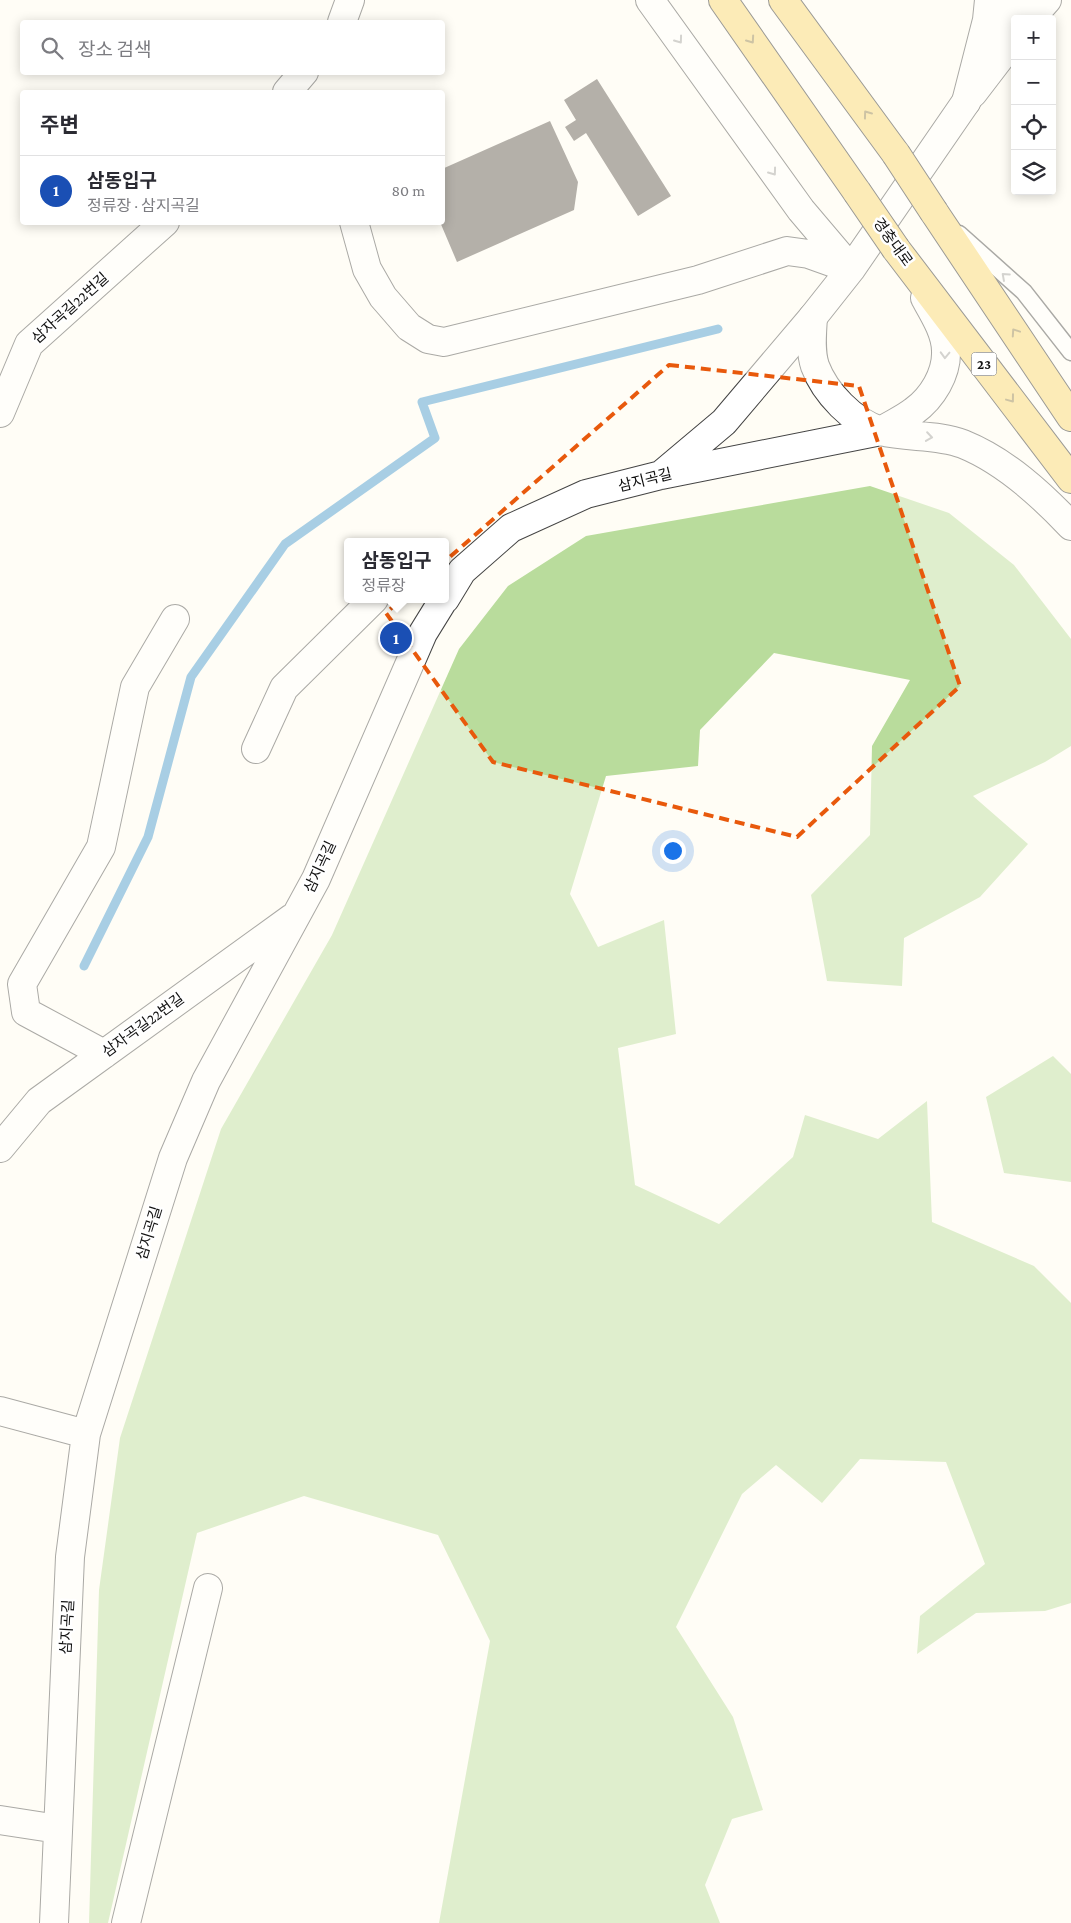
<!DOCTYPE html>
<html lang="ko">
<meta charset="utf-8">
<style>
body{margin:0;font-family:"Crimson Pro","Noto Sans KR",serif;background:#f7f7f7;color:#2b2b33}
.controls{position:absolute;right:15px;top:15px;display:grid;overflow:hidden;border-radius:5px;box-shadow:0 2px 12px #0003}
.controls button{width:45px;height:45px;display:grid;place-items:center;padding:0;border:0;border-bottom:1px solid #e1e1e2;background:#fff;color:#2b2b33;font:25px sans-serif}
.you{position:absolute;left:672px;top:850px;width:18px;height:18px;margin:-12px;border:4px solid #fff;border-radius:50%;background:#1a73e8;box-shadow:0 0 0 8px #1a73e833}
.badge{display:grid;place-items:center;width:32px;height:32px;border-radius:50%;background:#c4262e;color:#fff;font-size:16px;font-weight:700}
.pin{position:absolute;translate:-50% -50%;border:2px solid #fff;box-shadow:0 1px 5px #0006}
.popup{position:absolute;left:344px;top:538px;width:105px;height:65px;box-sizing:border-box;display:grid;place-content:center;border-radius:5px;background:#fff;filter:drop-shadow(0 1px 4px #0005);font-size:16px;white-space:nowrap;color:#7c7c81}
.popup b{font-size:19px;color:#2b2b33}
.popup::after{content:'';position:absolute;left:50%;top:100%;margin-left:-10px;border:10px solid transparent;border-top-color:#fff}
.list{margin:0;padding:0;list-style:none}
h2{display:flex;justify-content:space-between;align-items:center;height:65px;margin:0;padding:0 20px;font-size:21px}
h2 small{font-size:16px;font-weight:400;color:#7c7c81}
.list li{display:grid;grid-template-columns:32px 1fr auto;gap:15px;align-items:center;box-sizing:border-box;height:70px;padding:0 20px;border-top:1px solid #e1e1e2}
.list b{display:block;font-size:19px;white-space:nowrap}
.list p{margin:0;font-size:16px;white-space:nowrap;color:#7c7c81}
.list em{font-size:16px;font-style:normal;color:#7c7c81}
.icon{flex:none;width:28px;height:28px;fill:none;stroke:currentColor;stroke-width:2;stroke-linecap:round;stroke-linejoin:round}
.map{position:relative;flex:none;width:1071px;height:1923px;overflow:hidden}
.search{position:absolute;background:#fff;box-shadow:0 2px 12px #0003;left:20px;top:20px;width:425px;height:55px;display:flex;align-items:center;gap:12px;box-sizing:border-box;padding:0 18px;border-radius:5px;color:#7c7c81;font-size:19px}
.panel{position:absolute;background:#fff;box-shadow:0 2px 12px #0003;left:20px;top:90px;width:425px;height:135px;border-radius:5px}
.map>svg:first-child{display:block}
.forest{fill:#b9dc9c}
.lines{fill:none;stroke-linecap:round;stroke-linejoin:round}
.stream{stroke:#3f96cf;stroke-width:9}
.building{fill:#5a524d}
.service-casing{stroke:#444;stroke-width:19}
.minor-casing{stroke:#444;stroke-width:30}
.tertiary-casing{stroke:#444;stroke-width:30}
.primary-casing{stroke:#222;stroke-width:30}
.service{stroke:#fff;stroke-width:16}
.minor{stroke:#fff;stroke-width:28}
.tertiary{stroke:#fff;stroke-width:28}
.primary{stroke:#f9d66b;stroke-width:28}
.primary-bridge-casing{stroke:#222;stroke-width:30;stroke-linecap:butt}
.primary-bridge{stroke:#f9d66b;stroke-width:28}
.oneway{stroke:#a0a0a0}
.oneway2{stroke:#917d42}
.marked{fill:none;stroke:#e8590c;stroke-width:4;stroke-dasharray:10 6;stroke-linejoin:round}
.labels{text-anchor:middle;stroke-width:5;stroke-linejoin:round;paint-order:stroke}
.shield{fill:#fff;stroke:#585858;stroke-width:1}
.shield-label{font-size:14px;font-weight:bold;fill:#111}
.street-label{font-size:15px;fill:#111;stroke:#fff}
</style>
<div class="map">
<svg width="1071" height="1923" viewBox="0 0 1071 1923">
<rect width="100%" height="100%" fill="#fffdf5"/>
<path class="forest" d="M870 486 949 513 1014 565 1071 639V746L1045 762 973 796 1028 844 980 897 904 938 902 986 827 981 811 895 870 835 872 746 910 680 774 653 700 730 698 766 606 776 570 894 598 947 664 920 676 1034 618 1048 635 1185 719 1224 793 1157 805 1115 878 1139 927 1101 932 1222 1034 1266 1071 1303V1603L1045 1611 976 1613 917 1654 920 1616 985 1564 946 1462 860 1459 822 1503 776 1465 742 1494 676 1627 733 1717 763 1810 732 1819 705 1885 720 1923H439L490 1641 438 1535 304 1496 197 1533 108 1923H89L99 1590 120 1438 221 1129 332 935 459 649 508 586 586 536Z
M1053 1056 1071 1074V1182L1004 1173 986 1097Z"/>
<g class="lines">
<path class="stream" d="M84 966 148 837 191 677 285 544 435 438 422 402 718 329"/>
</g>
<path class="building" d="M597 79 671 196 638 216 586 133 574 141 565 127 576 120 564 100Z
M550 121 578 182 574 210 457 262 440 222H442V169Z"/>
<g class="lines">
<g class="service-casing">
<path id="service" d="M959 234 1024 292 1071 352"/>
</g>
<g class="minor-casing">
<path id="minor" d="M650 0 801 210 851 269
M342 22 350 0
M287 92 304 72
M354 222 367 269 383 297 409 327 428 339 444 342 698 280 787 251 809 254 851 269
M0 413 29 344 165 222
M661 475 724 422 813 317 851 269 966 102 986 65 1015 0
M445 599 462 571 511 528 586 494 661 475 881 431
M256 749 284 688 374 599
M104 1054 26 1012 22 984 101 847 135 687 175 619
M0 1148 39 1101 292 918
M0 1411 86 1434
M0 1820 58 1829
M54 1923 70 1557 86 1434 173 1158 206 1081 316 879 423 633 444 599
M126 1923 208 1588"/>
</g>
<g class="tertiary-casing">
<path id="tertiary" d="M1030 19 1047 0
M973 93 1015 38
M966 102 987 20 989 0
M813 317C812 333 810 351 815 366 825 393 853 422 881 431 907 438 937 434 963 444 1005 461 1041 494 1071 526
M881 431C892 424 904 419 914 411 932 398 947 374 946 351 946 333 934 314 925 298"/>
</g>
<g class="primary-casing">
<path id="primary" d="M723 0 857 192
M783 0 896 154
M934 212 1071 417
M896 249 1071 479"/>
</g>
<use href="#service" class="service"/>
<use href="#minor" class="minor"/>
<use href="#tertiary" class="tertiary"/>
<use href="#primary" class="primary"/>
<g class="primary-bridge-casing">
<path id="primary-bridge" d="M896 154 934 212
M857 192 896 249"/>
</g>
<use href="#primary-bridge" class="primary-bridge"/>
</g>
<defs><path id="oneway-chevron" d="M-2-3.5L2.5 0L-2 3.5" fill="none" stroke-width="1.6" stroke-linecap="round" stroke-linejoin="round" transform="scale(1.25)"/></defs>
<g class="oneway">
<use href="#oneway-chevron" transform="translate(679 40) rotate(54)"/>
<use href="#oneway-chevron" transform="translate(773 172) rotate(54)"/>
<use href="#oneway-chevron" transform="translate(1005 276) rotate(-138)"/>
<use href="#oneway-chevron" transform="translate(945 355) rotate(92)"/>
<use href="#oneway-chevron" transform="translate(929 437) rotate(8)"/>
</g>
<g class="oneway2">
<use href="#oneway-chevron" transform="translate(751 40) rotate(55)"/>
<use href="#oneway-chevron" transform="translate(867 114) rotate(-126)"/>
<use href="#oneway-chevron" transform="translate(1015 332) rotate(-124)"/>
<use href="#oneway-chevron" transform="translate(1011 399) rotate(53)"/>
</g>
<path d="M0 0H1071V1923H0ZM669 365 859 386 960 686 797 837 493 762 386 613Z" fill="#fffdf5" fill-opacity=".55" fill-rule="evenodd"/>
<path class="marked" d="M669 365 859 386 960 686 797 837 493 762 386 613Z"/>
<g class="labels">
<rect class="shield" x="971.5" y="352.5" width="25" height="23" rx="4"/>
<g class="shield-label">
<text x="984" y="369">23</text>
</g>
<g class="street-label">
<text transform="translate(893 242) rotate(54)" y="5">경충대로</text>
<text transform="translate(70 308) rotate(-42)" y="5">삼자곡길22번길</text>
<text transform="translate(645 480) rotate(-14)" y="5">삼지곡길</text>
<text transform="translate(320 867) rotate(-65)" y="5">삼지곡길</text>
<text transform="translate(143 1025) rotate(-36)" y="5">삼자곡길22번길</text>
<text transform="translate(149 1233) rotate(-73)" y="5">삼지곡길</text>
<text transform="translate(67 1627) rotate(-87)" y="5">삼지곡길</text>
</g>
</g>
</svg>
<div class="controls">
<button>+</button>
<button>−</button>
<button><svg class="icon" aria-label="locate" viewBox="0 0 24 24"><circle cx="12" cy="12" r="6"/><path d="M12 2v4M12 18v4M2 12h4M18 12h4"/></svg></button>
<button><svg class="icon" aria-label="layers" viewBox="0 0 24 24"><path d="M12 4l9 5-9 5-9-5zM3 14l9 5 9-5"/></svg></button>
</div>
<div class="you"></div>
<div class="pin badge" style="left:396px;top:638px;background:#1a4fb4">1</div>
<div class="popup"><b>삼동입구</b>정류장</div>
<div class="search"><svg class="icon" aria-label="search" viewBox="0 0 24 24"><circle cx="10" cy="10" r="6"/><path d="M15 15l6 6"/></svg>장소 검색</div>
<section class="panel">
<h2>주변<small></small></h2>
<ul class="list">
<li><span class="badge" style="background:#1a4fb4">1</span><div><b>삼동입구</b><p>정류장 · 삼지곡길</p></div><em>80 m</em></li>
</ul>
</section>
</div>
